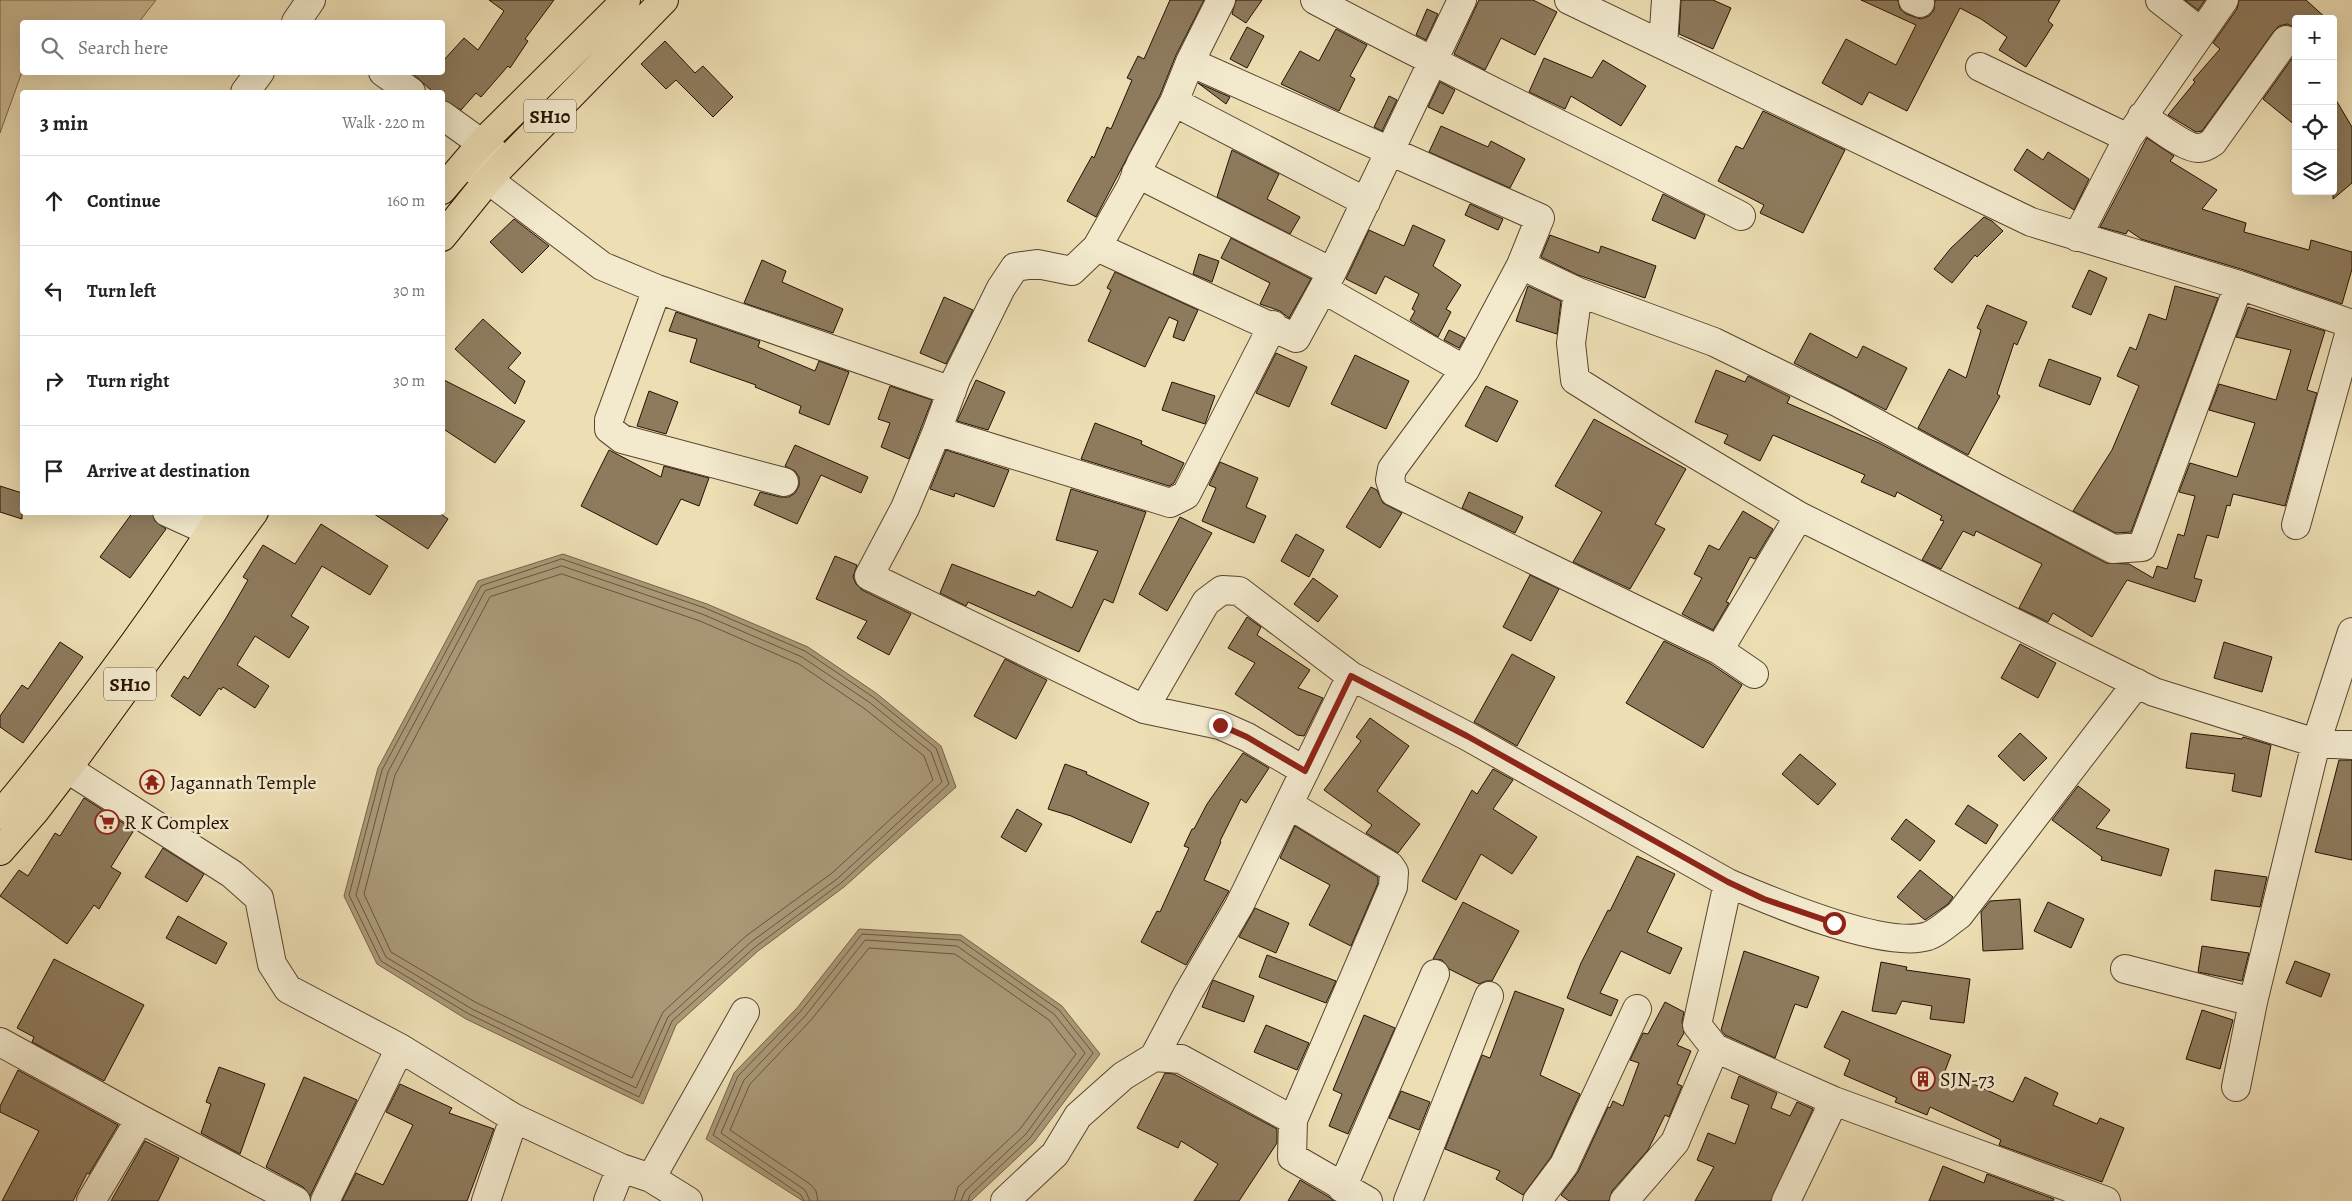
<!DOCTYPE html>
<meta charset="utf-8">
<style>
body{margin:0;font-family:Alegreya,serif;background:#f2f2f2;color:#222}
.controls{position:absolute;right:15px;top:15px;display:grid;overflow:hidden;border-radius:5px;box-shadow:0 5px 20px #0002}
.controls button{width:45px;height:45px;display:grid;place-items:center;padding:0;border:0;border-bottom:1px solid #e0e0e0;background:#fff;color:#222;font:25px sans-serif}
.stop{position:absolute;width:15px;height:15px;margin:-11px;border:4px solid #8f2418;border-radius:50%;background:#fff}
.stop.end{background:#8f2418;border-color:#fff;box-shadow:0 1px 5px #0008}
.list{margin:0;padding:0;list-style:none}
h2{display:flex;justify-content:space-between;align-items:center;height:65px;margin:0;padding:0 20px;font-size:21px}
h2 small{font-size:16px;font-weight:400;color:#767676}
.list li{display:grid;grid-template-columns:32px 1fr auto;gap:15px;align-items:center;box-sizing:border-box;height:90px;padding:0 20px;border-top:1px solid #e0e0e0}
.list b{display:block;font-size:19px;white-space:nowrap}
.list em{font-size:16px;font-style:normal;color:#767676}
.icon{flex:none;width:28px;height:28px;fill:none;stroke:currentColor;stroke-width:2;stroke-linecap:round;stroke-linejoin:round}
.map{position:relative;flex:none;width:2352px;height:1201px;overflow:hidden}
.search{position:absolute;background:#fff;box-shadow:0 5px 20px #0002;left:20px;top:20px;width:425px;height:55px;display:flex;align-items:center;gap:12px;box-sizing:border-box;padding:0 18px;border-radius:5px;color:#767676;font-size:19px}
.panel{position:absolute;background:#fff;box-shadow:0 5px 20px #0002;left:20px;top:90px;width:425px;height:425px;border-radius:5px}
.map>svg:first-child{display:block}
.green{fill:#cbbb95;stroke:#79664a}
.water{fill:#aa9877;stroke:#766247}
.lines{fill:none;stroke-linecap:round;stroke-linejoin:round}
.shore{stroke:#68543c;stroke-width:1}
.building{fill:#8e7b5e;stroke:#271000}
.minor-casing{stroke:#58442d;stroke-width:30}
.major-casing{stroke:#271000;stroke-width:30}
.minor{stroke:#f3eace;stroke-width:28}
.major{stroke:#eddeb4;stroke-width:28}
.route{stroke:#8f2418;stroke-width:6}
.labels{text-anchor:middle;stroke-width:5;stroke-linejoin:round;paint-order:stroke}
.shield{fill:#f3eace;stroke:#64513e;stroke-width:1}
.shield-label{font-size:19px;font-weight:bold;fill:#271000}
.poi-label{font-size:20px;fill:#271000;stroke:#f3eace;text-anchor:start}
</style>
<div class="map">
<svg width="2352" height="1201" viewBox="0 0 2352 1201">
<rect width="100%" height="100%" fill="#eddeb4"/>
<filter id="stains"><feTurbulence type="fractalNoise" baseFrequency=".004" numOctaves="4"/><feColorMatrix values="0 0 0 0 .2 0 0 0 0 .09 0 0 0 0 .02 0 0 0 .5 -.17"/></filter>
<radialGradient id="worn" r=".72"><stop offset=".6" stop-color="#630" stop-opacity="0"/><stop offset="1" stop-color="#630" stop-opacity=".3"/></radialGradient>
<path class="green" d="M0 0H156L139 22H22V72L0 133Z"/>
<path class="water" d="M563 554 707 604 808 647 876 693 941 746 956 787 844 887 758 951 676 1025 643 1104 466 1019 377 964 344 896 378 768 478 581Z
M859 929 961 935 1062 1006 1100 1054 1034 1142 971 1201H803L706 1139 734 1073 797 1008Z"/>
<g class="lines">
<path class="shore" d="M562 559 705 608 805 651 873 697 936 748 949 784 841 883 755 947 672 1021 639 1097 469 1014 381 961 349 895 382 770 481 586Z
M562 566 702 614 802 657 869 702 931 752 942 782 837 879 751 942 668 1017 636 1088 472 1009 386 957 356 895 388 772 485 591Z
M562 574 700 621 799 664 865 709 924 756 933 780 832 873 746 936 663 1012 632 1078 475 1002 391 952 364 894 395 775 490 597Z
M804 1201 801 1195 713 1135 738 1076 801 1011 862 934 960 940 1059 1010 1093 1053 1030 1138 970 1195 968 1201
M810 1201 805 1190 721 1133 744 1080 806 1015 865 940 957 946 1054 1014 1085 1053 1026 1134 965 1191 961 1201
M818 1201 816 1191 810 1184 730 1130 750 1084 811 1020 869 948 955 954 1049 1020 1076 1054 1020 1129 958 1187 954 1201"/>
</g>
<path class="building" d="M489 0H554L525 39 528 41 510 68 508 66 481 97 476 93 461 110 442 100V92H433L411 72H442V62L464 38 478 50 504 11Z
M1170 0H1204L1176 55 1160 95 1096 217 1067 201 1092 156 1094 158 1107 127 1111 129 1132 80 1127 78 1138 56 1144 59Z
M1236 0H1262L1246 23 1232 14Z
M1479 0H1533L1557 12 1535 55 1501 38 1485 70 1454 54Z
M1681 0H1713L1731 8 1713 49 1679 34Z
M1861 0H1898L1900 9 1906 14 1921 19 1929 16 1934 10 1935 0H2060L2048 21 2053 25 2026 67 1999 50 2007 37 1981 19 1960 8 1907 111 1869 92 1862 105 1822 83 1846 39 1896 65 1916 25Z
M2185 0H2205L2198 10Z
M2239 0H2306L2327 19H2296V28L2287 24 2279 26 2274 31 2202 131 2196 132 2168 115 2195 82 2193 80 2220 49 2213 43 2237 9Z
M1427 9 1438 14 1426 40 1416 35Z
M1247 27 1264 36 1247 68 1230 59Z
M1336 29 1367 45 1350 76 1355 79 1339 111 1281 84 1300 51 1319 61Z
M665 41 695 73 703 66 733 97 713 117 676 80 666 89 641 64Z
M2296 53V126L2263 99Z
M1544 58 1592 78 1603 60 1646 86 1621 126 1571 96 1565 109 1529 92Z
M1440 82 1455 90 1443 114 1428 107Z
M1198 83 1230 97 1226 104Z
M2333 95 2352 127V183L2333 199Z
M1389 96 1397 100 1382 131 1374 127Z
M1763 111 1845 150 1803 233 1760 213 1764 205 1718 181 1736 146 1743 149Z
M1441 126 1488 147 1491 141 1525 159 1510 188 1429 152Z
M2147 138 2174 156 2170 161 2217 190 2202 209 2246 223 2244 232 2309 250 2311 240 2352 252V269L2342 304 2244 270 2141 239 2128 230 2126 234 2100 227Z
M2027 149 2043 160 2048 152 2089 179 2074 210 2014 170Z
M1232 150 1279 174 1267 199 1300 217 1290 234 1217 197Z
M1663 194 1705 215 1695 239 1652 220Z
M1470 204 1503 219 1498 230 1465 215Z
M1984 217 1992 221 2003 231 1977 257 1975 255 1952 283 1934 269 1951 248Z
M514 219 549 246 522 273 490 242Z
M1413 225 1445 240 1433 266 1461 285 1446 309 1451 312 1438 337 1410 320 1415 311 1412 309 1419 294 1385 276 1376 294 1346 279 1369 230 1404 246Z
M1550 235 1599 253 1601 246 1656 266 1645 298 1578 275 1541 257Z
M1231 238 1311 279 1289 318 1280 311 1260 304 1270 283 1221 258Z
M1199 254 1219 261 1212 282 1193 274Z
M762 260 786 271 782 282 843 309 833 333 744 303Z
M2089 270 2107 278 2091 315 2072 307Z
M1115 272 1198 310 1184 341 1173 337 1178 321 1169 317 1145 367 1088 341 1111 290 1107 288Z
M1528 286 1561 301 1557 334 1516 321Z
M2175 286 2218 298 2131 532 2116 533 2073 511 2112 450 2139 386 2117 376 2130 347 2136 350 2149 314 2166 320Z
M944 297 973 310 946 364 920 353Z
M1987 305 2027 322 2017 345 2014 343 1997 394 2000 396 1968 455 1918 428 1949 369 1966 378 1981 330 1977 328Z
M2248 307 2325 331 2307 390 2317 393 2285 506 2233 494 2230 506 2227 505 2218 538 2207 535 2194 578 2202 580 2195 602 2127 580 2092 637 2053 613 2048 622 2019 608 2042 564 1976 531 1974 536 1963 531 1941 569 1922 560 1944 521 1940 520 1942 516 1897 492 1895 497 1861 482 1865 475 1773 435 1760 461 1724 443 1728 435 1695 422 1716 370 1745 382 1748 376 1790 397 1787 403 1879 443 2106 563 2129 564 2153 578 2157 566 2167 569 2178 534 2184 536 2195 496 2179 492 2190 463 2237 477 2255 423 2209 410 2219 384 2276 400 2291 350 2236 337Z
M676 312 760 341 758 347 815 371 819 361 849 372 829 425 799 413 801 406 755 387 756 385 690 362 697 339 669 331Z
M483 319 521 353 508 368 525 381 515 404 455 349Z
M1449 330 1465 338 1459 348 1444 340Z
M1810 333 1857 358 1863 346 1907 368 1886 410 1794 363Z
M1276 353 1307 367 1289 407 1256 393Z
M1355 355 1409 381 1386 429 1331 404Z
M2049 359 2101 378 2090 405 2039 386Z
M442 379 525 421 495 463 442 428Z
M976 380 1005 392 988 430 957 421Z
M1172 382 1215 396 1205 424 1162 410Z
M890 386 932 400 909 459 881 447 890 423 878 419Z
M1486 386 1518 401 1497 442 1465 426Z
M649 391 678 402 666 434 637 426Z
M1594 419 1686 469 1655 524 1665 529 1630 589 1573 562 1602 512 1555 486Z
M1095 423 1142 441 1141 444 1184 463 1174 483 1169 486 1081 459Z
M795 445 868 477 861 493 821 475 797 524 754 505 760 492 780 497H789L795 493 799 486V477L795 471 785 466Z
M609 450 661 477 664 466 709 478 699 506 681 499 657 545 581 506Z
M946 450 1009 470 994 507 955 493 954 497 930 489Z
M1220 462 1258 478 1246 507 1266 516 1254 543 1202 521 1216 488 1209 485Z
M0 486 22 493V519L0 512Z
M1371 487 1377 490 1383 503 1402 513 1380 548 1346 527Z
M1071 489 1146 512 1113 603 1104 599 1079 652 968 602 966 606 940 593 952 564 1035 596 1038 591 1072 608 1098 551 1056 540Z
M1469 492 1523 517 1515 533 1462 508Z
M1743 511 1773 529 1755 559 1750 557 1726 602 1729 603 1713 630 1682 614 1702 578 1694 574 1709 545 1719 550Z
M133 512H152L155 521 166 529 130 578 100 557Z
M371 512H438L448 519 428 549Z
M1180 517 1212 533 1167 611 1139 594Z
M321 524 388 566 370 595 322 566 291 616 309 627 289 658 255 636 237 665 269 686 255 708 223 687 221 690 219 688 200 716 171 696 184 676 188 679 226 618 248 580 243 577 263 545 295 564Z
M1296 534 1324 550 1309 577 1281 561Z
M835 556 857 565 853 577 856 584 862 590 911 614 889 655 857 638 867 621 816 599Z
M1530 575 1559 589 1531 641 1503 627Z
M1313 578 1338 596 1318 622 1294 604Z
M1247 617 1261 627 1257 635 1310 670 1298 688 1323 698 1304 736 1297 735 1235 694 1255 663 1228 648Z
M1664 641 1711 664 1742 685 1703 748 1626 703Z
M60 642 83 657 23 743 0 727V716L22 685 28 689Z
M2224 642 2272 657 2262 692 2214 678Z
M2020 644 2056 663 2038 698 2001 678Z
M1512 654 1555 677 1517 746 1474 722Z
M1005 659 1047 680 1016 739 974 716Z
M1370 718 1409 746 1377 791 1420 824 1398 853 1366 833 1372 825 1324 790 1361 741 1356 737Z
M2020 733 2047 758 2024 781 1998 756Z
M2191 733 2242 739 2243 737 2271 745 2261 797 2232 791 2235 774 2186 768Z
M1243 753 1269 768 1246 803 1241 799 1220 841 1221 842 1204 880 1229 891 1186 965 1141 942 1157 911 1160 912 1189 848 1184 846 1192 829H1194L1207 804Z
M1800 754 1836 784 1818 805 1782 774Z
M2339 760H2352V860L2315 852Z
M1065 764 1087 772 1086 774 1149 803 1131 843 1071 816 1048 809Z
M1493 769 1513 780 1493 809 1537 837 1512 874 1481 854 1456 900 1422 881 1472 790 1477 794Z
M2078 786 2110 810 2096 828 2169 849 2161 876 2101 860 2102 857 2052 820Z
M84 798 134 830 111 867 121 873 99 909 94 905 67 944 0 896 19 870 28 876 55 833 60 836Z
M1968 805 1998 825 1986 844 1955 824Z
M1017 809 1042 824 1026 852 1001 837Z
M1906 819 1935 841 1920 861 1891 839Z
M1295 826 1378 877V883L1351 946 1309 925 1330 885 1280 858Z
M163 848 204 874 187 902 145 877Z
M1637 856 1675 874 1647 932 1682 948 1670 974 1621 951 1600 993 1618 1000 1611 1016 1567 998 1581 963 1608 910 1610 911Z
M1920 870 1953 897 1948 904 1925 920 1897 897Z
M2215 870 2267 877 2260 907 2211 900Z
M2020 899 2023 949 1983 951 1981 912 1990 901Z
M1463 902 1519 931 1492 981H1486L1479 984 1449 969 1442 960 1433 959Z
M2048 902 2084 919 2071 948 2034 931Z
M1255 908 1289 923 1276 953 1239 937Z
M178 916 227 943 216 964 166 938Z
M2202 946 2249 953 2242 981 2198 972Z
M1744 951 1819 977 1807 1008 1795 1004 1775 1058 1725 1035 1721 1030Z
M1267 955 1336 981 1326 1003 1259 977Z
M54 959 144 1005 104 1081 32 1042 34 1037 17 1028Z
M2295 961 2330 974 2321 997 2286 983Z
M1881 962 1907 967 1906 970 1970 979 1964 1023 1930 1019 1932 1006 1902 1001 1896 1014 1872 1011Z
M1213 980 1254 996 1244 1022 1202 1007Z
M1515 991 1564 1009 1540 1075 1580 1094 1551 1157 1523 1195 1496 1179 1500 1171 1445 1149 1482 1055 1490 1058Z
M1665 1002 1684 1012 1682 1022 1684 1033 1677 1045 1691 1051 1677 1084 1682 1086 1669 1117 1665 1115 1648 1150 1612 1191 1609 1201H1569L1561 1195 1578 1172 1608 1107 1610 1108 1613 1101 1623 1106 1639 1063 1630 1060 1643 1033 1648 1034Z
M2202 1010 2233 1020 2220 1069 2186 1059Z
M1842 1011 1951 1055 1945 1071 2013 1102 2025 1077 2058 1093 2053 1105 2097 1124 2100 1118 2124 1128 2102 1182 1999 1145 2001 1140 1930 1107 1927 1115 1895 1102 1897 1098 1844 1075 1850 1060 1824 1047Z
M1364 1015 1395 1028 1348 1134 1329 1126 1342 1094 1333 1090Z
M1266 1025 1309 1043 1297 1070 1254 1052Z
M219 1067 265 1084 240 1154 201 1133 211 1104 206 1102Z
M18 1070 118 1125 89 1174 87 1173 73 1201H2L39 1131 0 1112V1106Z
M1165 1073 1174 1074 1277 1129V1143L1239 1201H1194L1218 1164 1181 1141 1178 1148 1137 1128Z
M1739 1076 1777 1093 1771 1108 1790 1116 1797 1102 1813 1109 1771 1201H1695L1714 1167 1697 1160 1708 1133 1735 1144 1749 1105 1731 1098Z
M304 1077 357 1100 310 1196 303 1187 266 1167Z
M400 1084 452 1108 449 1113 494 1129 467 1201H342L356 1173 383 1185 413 1125 386 1112Z
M1401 1091 1430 1102 1419 1130 1389 1118Z
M145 1141 179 1158 158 1201H111Z
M1943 1166 1984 1183 1987 1174 2054 1199 2053 1201H1929Z
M1300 1180 1329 1197 1334 1201H1288Z"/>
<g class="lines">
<g class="minor-casing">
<path id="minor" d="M1221 0 1190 62 1174 102 1141 163 1131 187 1097 247 1072 271 1037 264 1015 267 1001 288 956 379 937 431 905 508 869 576 1144 709 1220 725 1247 737 1305 771
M1315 0C1455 75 1599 142 1741 216
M1569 0 2031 222 2239 285 2352 324
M1913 0 1920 3
M2160 0 2201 32
M296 22 311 0
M1663 45 1666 0
M1190 62 1540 218 1521 265 1465 370 1392 469 1390 480 1394 492 1719 650 1754 674
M1980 67 2128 138
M383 72 411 92
M245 92 260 72
M1174 102 1366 202
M442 115 506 161
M2142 116C2155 124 2184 148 2198 148 2203 148 2209 145 2213 142L2286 40
M469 165 602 266 657 289 952 391
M1136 173 1332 272
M2077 237 2128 138 2224 0
M1097 247 1296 338 1332 272 1462 0
M1521 265 1578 292 1714 342 1839 403 1994 487 2113 549 2142 547 2239 285
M657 289 609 420V429L622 439 784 482
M1323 289 1465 370
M1578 292 1571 343 1575 380 1653 429 1799 516 2154 692 2316 743 2352 745
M937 431 1170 503 1186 495 1273 325
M167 512 211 532
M2296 525 2352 324
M1719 650 1799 516
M1144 709 1206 602 1222 590 1239 591 1351 676 1467 736 1728 883C1770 901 1885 950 1928 936 1938 933 1950 921 1959 915L2137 683
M49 757 232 874 259 898 272 964 288 989 400 1048 514 1118 621 1168 651 1178 688 1201
M1290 805 1390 866 1394 872 1393 887 1293 1120
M1728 883 1697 1025 1715 1048 1834 1101 2106 1201
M2125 969 2253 1002 2316 743 2352 632
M0 1042 140 1119 296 1201
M1154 1057 1188 993 1239 906 1351 676
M2236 1087 2253 1002
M651 1178 745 1012
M1342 1188 1435 974
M91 1201 140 1119
M325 1201 400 1048
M486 1201 514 1118
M608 1201 621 1168
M1005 1201 1055 1154 1078 1116 1123 1076 1154 1057 1181 1059 1293 1120 1292 1157 1368 1201
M1408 1201 1489 996
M1537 1201 1564 1165 1637 1009
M1624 1201 1675 1142 1715 1048
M1786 1201 1834 1101"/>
</g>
<g class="major-casing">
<path id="major" d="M442 190 482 143 626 0
M442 237 489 179 664 0
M0 815C80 719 156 618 223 512
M0 851 35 811 68 768 254 512"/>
</g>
<use href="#minor" class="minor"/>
<use href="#major" class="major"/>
</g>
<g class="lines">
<path class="route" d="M1220 725 1247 737 1305 771 1351 676 1467 736 1728 882 1764 899 1834 923"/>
</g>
<defs>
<g id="temple-ring" transform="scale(1.25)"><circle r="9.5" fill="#f3eace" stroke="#8f2418" stroke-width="1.5"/><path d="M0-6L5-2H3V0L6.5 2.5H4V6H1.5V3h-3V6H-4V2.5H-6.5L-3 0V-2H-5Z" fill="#8f2418"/></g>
<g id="supermarket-ring" transform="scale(1.25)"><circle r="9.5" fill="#f3eace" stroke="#8f2418" stroke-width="1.5"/><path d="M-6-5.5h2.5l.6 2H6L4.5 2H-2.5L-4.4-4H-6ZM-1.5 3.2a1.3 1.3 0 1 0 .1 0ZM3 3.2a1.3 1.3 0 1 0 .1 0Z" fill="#8f2418"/></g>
<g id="building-ring" transform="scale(1.25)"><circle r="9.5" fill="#f3eace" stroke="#8f2418" stroke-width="1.5"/><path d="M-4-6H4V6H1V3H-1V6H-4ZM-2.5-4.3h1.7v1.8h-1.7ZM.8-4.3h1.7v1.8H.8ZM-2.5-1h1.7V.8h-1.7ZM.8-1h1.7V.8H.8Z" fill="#8f2418"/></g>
</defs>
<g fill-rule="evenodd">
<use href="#temple-ring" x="152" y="782"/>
<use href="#supermarket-ring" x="107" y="822"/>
<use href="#building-ring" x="1923" y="1079"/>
</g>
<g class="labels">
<g class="shield">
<rect x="524" y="99.5" width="52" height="33" rx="4"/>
<rect x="104" y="667.5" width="52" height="33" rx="4"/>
</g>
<g class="shield-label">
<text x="550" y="123">SH10</text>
<text x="130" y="691">SH10</text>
</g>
<g class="poi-label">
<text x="170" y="789">Jagannath Temple</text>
<text x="124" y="829">R K Complex</text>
<text x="1940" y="1086">SJN-73</text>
</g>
</g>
<rect width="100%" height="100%" filter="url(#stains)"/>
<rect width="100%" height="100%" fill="url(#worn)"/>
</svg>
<div class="controls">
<button>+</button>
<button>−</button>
<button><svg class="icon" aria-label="locate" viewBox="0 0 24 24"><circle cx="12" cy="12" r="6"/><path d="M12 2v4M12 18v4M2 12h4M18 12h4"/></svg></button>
<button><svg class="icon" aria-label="layers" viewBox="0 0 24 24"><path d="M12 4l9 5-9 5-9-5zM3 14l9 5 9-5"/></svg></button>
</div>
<div class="stop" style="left:1834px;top:923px"></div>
<div class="stop end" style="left:1220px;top:725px"></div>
<div class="search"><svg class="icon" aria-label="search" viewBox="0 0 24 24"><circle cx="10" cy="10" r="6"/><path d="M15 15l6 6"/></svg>Search here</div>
<section class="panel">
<h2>3 min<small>Walk · 220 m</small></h2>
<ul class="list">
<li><svg class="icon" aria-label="ahead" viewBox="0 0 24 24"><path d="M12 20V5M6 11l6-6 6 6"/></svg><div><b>Continue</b></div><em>160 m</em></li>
<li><svg class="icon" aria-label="left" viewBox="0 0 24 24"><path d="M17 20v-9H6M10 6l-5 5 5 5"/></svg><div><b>Turn left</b></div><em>30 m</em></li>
<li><svg class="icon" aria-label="right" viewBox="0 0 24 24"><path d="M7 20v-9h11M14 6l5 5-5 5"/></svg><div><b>Turn right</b></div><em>30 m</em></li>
<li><svg class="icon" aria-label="arrive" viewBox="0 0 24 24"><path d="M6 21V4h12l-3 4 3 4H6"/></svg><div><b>Arrive at destination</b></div></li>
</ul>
</section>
</div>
